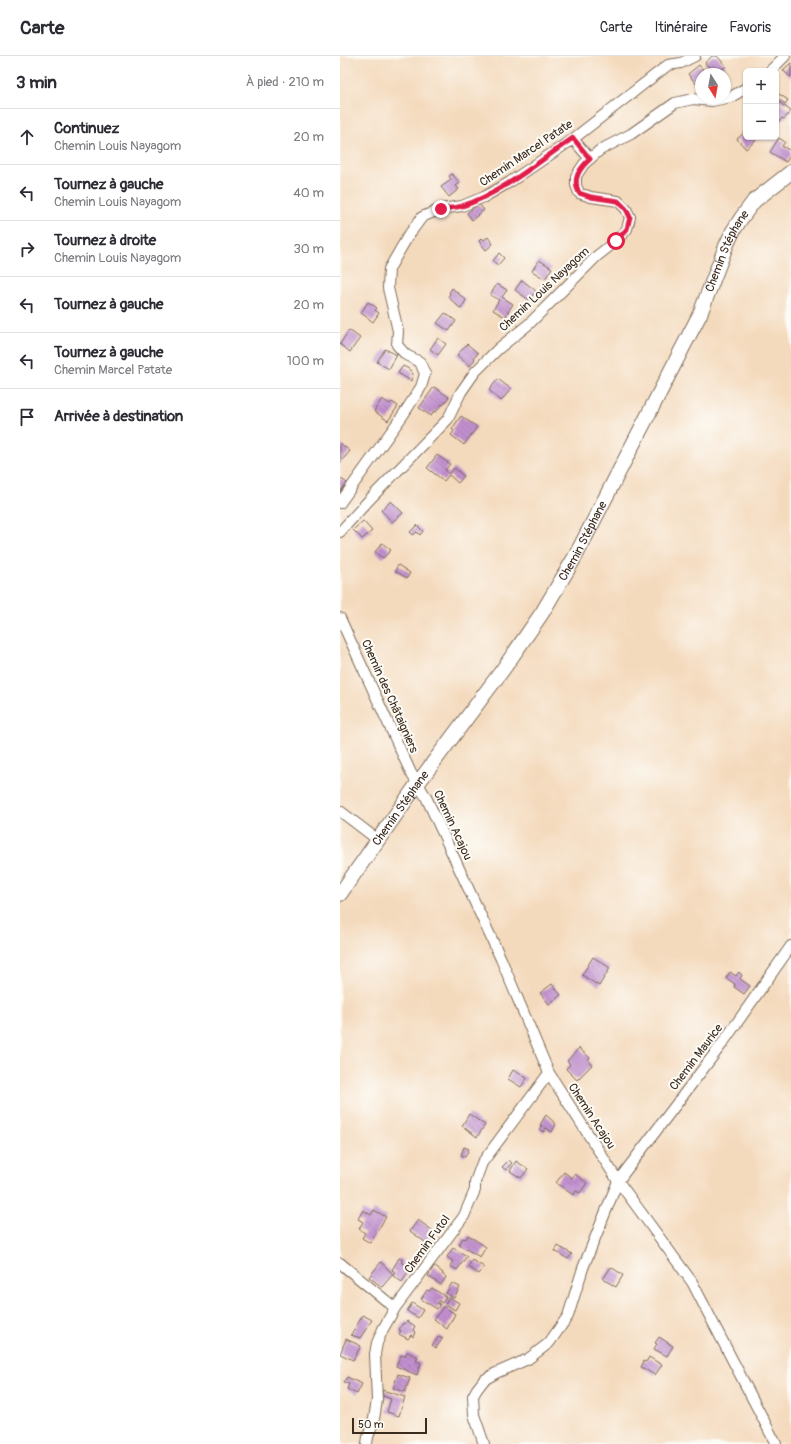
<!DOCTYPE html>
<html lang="fr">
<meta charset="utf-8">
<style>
body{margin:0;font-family:Pangolin,sans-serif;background:#f7f7f7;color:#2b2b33}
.controls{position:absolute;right:12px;top:12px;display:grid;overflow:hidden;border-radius:6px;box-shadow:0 1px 3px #0004}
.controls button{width:36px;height:36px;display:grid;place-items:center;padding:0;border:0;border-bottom:1px solid #e1e1e2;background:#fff;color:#2b2b33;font:20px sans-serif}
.compass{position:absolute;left:355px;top:12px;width:36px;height:36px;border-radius:50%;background:#fff;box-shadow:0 1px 3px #0004;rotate:169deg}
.scale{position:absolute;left:12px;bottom:10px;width:75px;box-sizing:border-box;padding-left:4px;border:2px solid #3b2a1e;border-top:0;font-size:11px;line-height:14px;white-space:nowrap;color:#3b2a1e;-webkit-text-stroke:3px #fdfcf7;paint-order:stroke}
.stop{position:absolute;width:12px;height:12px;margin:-9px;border:3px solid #e11d48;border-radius:50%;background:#fff}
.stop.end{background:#e11d48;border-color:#fff;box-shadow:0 1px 4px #0008}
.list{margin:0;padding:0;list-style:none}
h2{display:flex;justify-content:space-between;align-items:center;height:52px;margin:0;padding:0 16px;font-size:17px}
h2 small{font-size:13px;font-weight:400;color:#7c7c81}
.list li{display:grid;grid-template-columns:26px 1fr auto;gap:12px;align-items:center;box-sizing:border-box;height:56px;padding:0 16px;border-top:1px solid #e1e1e2}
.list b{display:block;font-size:15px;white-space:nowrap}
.list p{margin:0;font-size:13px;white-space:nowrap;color:#7c7c81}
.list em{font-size:13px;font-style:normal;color:#7c7c81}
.icon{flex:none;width:22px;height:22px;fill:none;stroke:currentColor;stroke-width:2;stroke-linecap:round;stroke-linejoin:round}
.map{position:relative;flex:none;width:451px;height:1388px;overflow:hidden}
header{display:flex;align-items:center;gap:24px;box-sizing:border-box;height:56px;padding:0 20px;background:#fff;border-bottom:1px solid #e1e1e2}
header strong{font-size:19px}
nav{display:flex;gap:22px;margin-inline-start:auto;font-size:14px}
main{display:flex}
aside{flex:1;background:#fff}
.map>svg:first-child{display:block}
.building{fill:url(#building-back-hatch)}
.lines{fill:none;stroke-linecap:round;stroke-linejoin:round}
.minor-casing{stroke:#7c6856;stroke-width:12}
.secondary-casing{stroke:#7c6856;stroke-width:16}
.minor{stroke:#fff;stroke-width:10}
.secondary{stroke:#fff;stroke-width:14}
.route{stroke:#e11d48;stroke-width:5}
.labels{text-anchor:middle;stroke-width:4;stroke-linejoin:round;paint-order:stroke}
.street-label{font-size:12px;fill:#3b2a1e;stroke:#fdfcf7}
</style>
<header>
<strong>Carte</strong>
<nav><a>Carte</a><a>Itinéraire</a><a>Favoris</a></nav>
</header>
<main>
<aside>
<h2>3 min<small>À pied · 210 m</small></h2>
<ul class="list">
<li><svg class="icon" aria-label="ahead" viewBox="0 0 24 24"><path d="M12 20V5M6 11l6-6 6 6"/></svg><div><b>Continuez</b><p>Chemin Louis Nayagom</p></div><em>20 m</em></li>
<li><svg class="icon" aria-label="left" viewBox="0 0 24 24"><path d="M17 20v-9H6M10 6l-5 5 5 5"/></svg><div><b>Tournez à gauche</b><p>Chemin Louis Nayagom</p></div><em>40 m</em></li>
<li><svg class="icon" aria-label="right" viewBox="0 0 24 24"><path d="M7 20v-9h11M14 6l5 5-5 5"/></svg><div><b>Tournez à droite</b><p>Chemin Louis Nayagom</p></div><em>30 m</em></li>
<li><svg class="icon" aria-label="left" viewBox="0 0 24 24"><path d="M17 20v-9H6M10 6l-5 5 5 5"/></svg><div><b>Tournez à gauche</b></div><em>20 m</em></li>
<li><svg class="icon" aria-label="left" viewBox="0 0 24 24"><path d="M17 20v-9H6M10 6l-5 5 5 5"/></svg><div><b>Tournez à gauche</b><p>Chemin Marcel Patate</p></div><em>100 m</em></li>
<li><svg class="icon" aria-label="arrive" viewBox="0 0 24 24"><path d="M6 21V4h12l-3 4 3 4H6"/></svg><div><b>Arrivée à destination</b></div></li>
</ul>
</aside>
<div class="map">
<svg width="451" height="1388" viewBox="0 0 451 1388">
<defs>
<pattern id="building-back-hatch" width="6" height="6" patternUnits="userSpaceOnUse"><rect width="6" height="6" fill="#c18fcf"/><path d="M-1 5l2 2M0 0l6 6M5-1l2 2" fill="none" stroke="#9e75a7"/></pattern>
</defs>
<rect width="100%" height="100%" fill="#fdfcf7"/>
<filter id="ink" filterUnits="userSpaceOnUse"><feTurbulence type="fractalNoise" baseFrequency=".025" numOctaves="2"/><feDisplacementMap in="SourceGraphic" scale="8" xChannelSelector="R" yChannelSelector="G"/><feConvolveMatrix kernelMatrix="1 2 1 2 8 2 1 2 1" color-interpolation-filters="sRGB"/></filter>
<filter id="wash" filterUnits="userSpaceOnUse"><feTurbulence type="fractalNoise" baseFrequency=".012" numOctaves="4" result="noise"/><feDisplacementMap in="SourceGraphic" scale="16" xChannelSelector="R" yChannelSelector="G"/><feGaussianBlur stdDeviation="0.9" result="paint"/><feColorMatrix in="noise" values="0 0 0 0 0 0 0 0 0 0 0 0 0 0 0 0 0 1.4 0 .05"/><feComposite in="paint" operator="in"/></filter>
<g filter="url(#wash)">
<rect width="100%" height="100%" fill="#f4dabd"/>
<g id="blocks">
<path class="building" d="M372 0H377L386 10 381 14 379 12 374 17 365 7Z
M451 7V20L450 21 443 14Z
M359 9 366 18H361V26L357 29 348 18Z
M439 38 448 44 445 48 436 42Z
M436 44 451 55 444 63 442 62 436 69Z
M406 75V81L418 82 406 93 397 83Z
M439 82 445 86 442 90 451 95V98L446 106 430 96Z
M112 118 120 127 116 130 119 133 109 141 101 131 111 124 109 120Z
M139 148 144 154 132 164 127 157Z
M148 181 153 188 146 194 139 185 142 182 144 184Z
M159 197 164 202 158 209 153 205Z
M199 204 212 212 205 223 192 215Z
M182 224 196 235 189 244 175 234Z
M157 228 167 234 162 241 173 248 165 261 153 254 159 244 150 239Z
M112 232 126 244 121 253 108 241 110 238 109 237Z
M28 246 37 252 35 254 39 257 33 266 21 257Z
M105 257 116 265 109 275 97 267Z
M9 274 20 282 10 296 0 288Z
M98 282 106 288 98 299 90 293Z
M127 288 138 297 134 302 135 303 130 310 117 299Z
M45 293 57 299 49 313 37 306Z
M63 310 69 313 73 318 71 325 58 317Z
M158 323 171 333 161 345 149 334Z
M94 331 109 341 103 349 102 348 96 356 94 355 91 360 79 352Z
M42 343 50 348 52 346 58 350 48 365 34 355Z
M121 360 137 371 124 389 111 379 114 375 112 373Z
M0 387 10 395 0 407Z
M97 399 110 408 105 414 109 418 114 412 124 420 118 427 109 419 104 425 87 412Z
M0 422 7 427 0 436Z
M51 445 63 457 52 466 41 454Z
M23 465 32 475 22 483 13 474Z
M77 469 83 475 80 479 77 476 73 479 70 476Z
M42 487 51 494 43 502 35 496Z
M58 509 70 517 67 522 55 515Z
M253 901 270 912 259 930 242 919Z
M390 916 396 920 399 916 402 919 400 923 410 930 404 938 394 931 395 928 386 922Z
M212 928 221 939 209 948 200 937Z
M239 992 250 1002 248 1004 252 1009 237 1024 226 1013 230 1008 227 1005Z
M173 1014 187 1022 181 1031 168 1023Z
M129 1058 145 1069 137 1081 122 1070Z
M206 1059 216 1068 212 1076 206 1072 204 1076 199 1074 202 1070 200 1069Z
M124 1091 129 1093 125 1101 121 1099Z
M169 1104 172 1107 166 1114 162 1111Z
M176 1105 188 1113 181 1122 170 1115Z
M224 1116 232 1122 235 1118 247 1127 240 1137 236 1135 233 1139 216 1127Z
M23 1154 31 1159 34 1154 46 1161 30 1187 22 1182 25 1177 19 1173 23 1166 18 1163Z
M78 1164 96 1177 89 1189 70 1175Z
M128 1179 146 1191 140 1201 119 1189 123 1182 126 1183Z
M218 1190 232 1198 228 1203 215 1195Z
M113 1192 127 1200 117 1214 110 1210 113 1205 107 1201Z
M59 1202 63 1204 61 1206 71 1212 62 1226 53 1220 55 1216 52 1214Z
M132 1204 144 1211 139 1218 128 1211Z
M41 1206 53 1218 42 1231 29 1221Z
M94 1210 103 1217 102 1218 106 1221 101 1229 88 1220Z
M271 1211 283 1219 276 1231 263 1223Z
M112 1227 120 1231 114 1242 106 1237Z
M92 1232 106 1241 102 1247 99 1245 97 1247 100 1248 97 1253 81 1243 87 1234 89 1235Z
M109 1241 119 1247 115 1254 105 1248Z
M72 1247 83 1254 78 1262 67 1255Z
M104 1250 115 1258 107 1273 94 1263Z
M23 1259 32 1264 20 1282 11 1279Z
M67 1265 75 1270 73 1274 75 1276 73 1281 71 1279 68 1283 59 1278 61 1275 59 1274 63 1267 65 1268Z
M99 1280 103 1282 96 1292 92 1289Z
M319 1281 333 1290 327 1300 314 1293 317 1288 315 1287Z
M6 1283 21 1290 13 1304 0 1298Z
M67 1296 78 1301 76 1305 81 1307 77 1319 56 1310 61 1299 65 1300Z
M309 1301 322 1309 315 1319 301 1311 304 1305 306 1306Z
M58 1318 70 1322 65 1336 53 1332Z
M7 1321 22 1328 17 1338 7 1333 9 1328 4 1326Z
M42 1334 65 1341 59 1360 47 1356 51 1343 43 1340Z"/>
</g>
</g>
<g filter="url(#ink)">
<use href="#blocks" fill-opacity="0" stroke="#7c6856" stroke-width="1"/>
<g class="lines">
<g class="minor-casing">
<path id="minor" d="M430 15 445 0
M233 83 250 103
M0 447 63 359 81 331 85 318 80 306 66 299 57 289 58 275 48 232 49 213 68 180 82 161 101 153 122 150 144 141 170 126 233 83 328 9 341 7 355 0
M0 476 29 444 108 363 121 336 135 316 158 293 189 268 257 200 276 185 287 173 290 161 286 153 278 145 251 141 239 137 236 129V120L244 108 260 94 291 78 335 47 353 43 372 45 391 41 406 32
M0 562 71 717 86 741 161 903 209 1017 278 1125 352 1226 436 1388
M0 755 38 784
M0 1207 55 1252
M27 1388 28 1381 34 1363 37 1344 35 1298 37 1287 43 1273 55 1252 124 1160 135 1134V1126L142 1107 209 1017
M144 1388 134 1359 133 1340 137 1333 144 1324 156 1317 188 1303 209 1287 228 1260 243 1212 278 1125 382 988 451 890"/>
</g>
<g class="secondary-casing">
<g id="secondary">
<path id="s1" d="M0 838 78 727 164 612 202 557 235 501 360 258 386 190 393 175 402 161 414 145 451 116"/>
</g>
</g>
<use href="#minor" class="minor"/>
<use href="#secondary" class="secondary"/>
</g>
</g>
<g class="lines" filter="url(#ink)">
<path class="route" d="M101 153C108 152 116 152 122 150 159 139 201 104 233 82L250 103C239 113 232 123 239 137L251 141 278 145 286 153 290 161 287 173 276 185"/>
</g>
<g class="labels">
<g class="street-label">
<text transform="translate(186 97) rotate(-34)" y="4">Chemin Marcel Patate</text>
<text dy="4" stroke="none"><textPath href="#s1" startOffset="753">Chemin Stéphane</textPath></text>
<text transform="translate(204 233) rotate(-43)" y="4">Chemin Louis Nayagom</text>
<text dy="4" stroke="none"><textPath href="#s1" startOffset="429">Chemin Stéphane</textPath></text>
<text transform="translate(50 640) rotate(66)" y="4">Chemin des Châtaigniers</text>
<text dy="4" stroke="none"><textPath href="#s1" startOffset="105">Chemin Stéphane</textPath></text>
<text transform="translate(113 769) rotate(65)" y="4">Chemin Acajou</text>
<text transform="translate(356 1001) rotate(-53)" y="4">Chemin Maurice</text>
<text transform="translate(252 1060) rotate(57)" y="4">Chemin Acajou</text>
<text transform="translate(87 1188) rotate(-54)" y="4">Chemin Futol</text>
</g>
</g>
</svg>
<div class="controls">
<button>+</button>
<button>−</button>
</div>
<svg class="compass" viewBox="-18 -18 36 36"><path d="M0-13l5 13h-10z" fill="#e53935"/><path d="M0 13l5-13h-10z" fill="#7c7c81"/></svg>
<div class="scale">50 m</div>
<div class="stop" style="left:276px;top:185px"></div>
<div class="stop end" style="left:101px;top:153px"></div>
</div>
</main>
